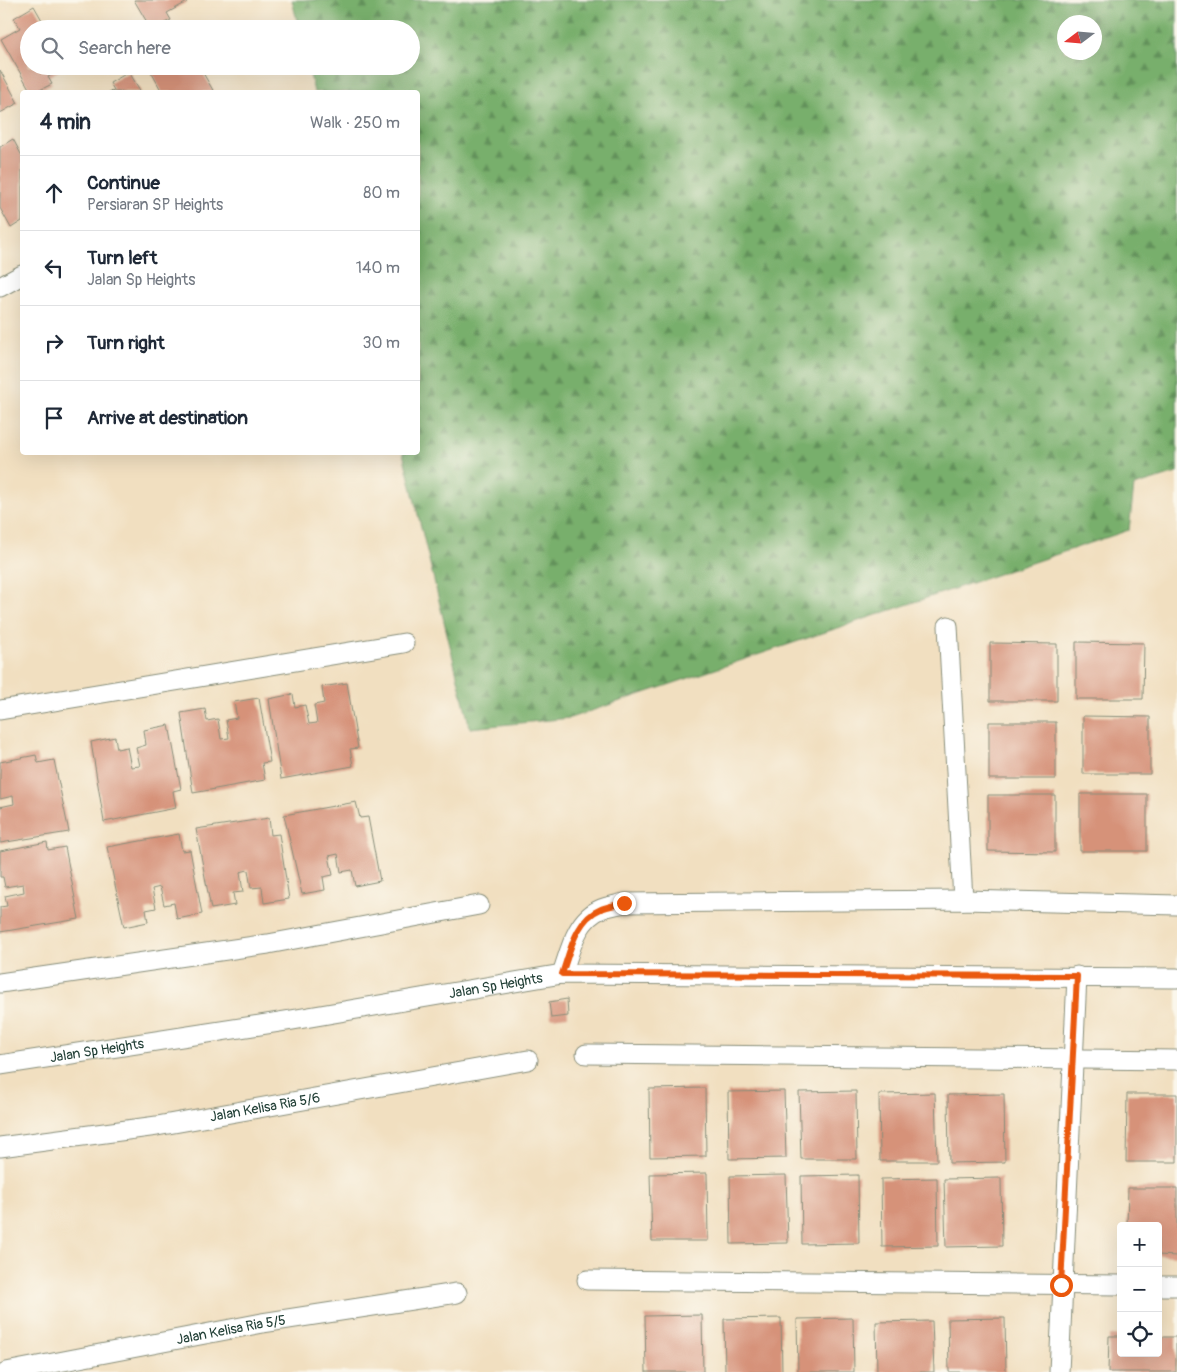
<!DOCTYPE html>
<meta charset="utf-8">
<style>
body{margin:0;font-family:Pangolin,sans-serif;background:#f6f6f7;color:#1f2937}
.controls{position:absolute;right:15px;bottom:15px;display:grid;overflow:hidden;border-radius:5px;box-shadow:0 5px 20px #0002}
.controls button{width:45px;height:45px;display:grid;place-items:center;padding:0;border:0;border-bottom:1px solid #e0e1e3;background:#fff;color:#1f2937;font:25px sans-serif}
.compass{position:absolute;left:1057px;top:15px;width:45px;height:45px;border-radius:50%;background:#fff;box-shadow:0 5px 20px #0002;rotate:254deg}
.stop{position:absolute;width:15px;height:15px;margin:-11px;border:4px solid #ea580c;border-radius:50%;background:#fff}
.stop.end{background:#ea580c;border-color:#fff;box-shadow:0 1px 5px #0008}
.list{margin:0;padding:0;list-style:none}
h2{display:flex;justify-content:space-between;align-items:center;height:65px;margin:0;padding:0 20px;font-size:21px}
h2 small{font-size:16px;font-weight:400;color:#747a83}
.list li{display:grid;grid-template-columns:32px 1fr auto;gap:15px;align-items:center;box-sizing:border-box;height:75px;padding:0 20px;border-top:1px solid #e0e1e3}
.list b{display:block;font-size:19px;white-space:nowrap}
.list p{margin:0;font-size:16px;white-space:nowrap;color:#747a83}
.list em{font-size:16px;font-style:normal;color:#747a83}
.icon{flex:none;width:28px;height:28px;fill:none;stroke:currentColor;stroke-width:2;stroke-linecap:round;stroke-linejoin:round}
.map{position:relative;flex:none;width:1177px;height:1372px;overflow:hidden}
.search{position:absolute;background:#fff;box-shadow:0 5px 20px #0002;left:20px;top:20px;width:400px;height:55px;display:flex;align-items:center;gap:12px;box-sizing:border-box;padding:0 18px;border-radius:28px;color:#747a83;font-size:19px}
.panel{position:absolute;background:#fff;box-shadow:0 5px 20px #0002;left:20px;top:90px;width:400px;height:365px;border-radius:5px}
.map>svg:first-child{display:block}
.forest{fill:url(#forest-firs);stroke:#4c7650;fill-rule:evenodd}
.building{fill:#d69279}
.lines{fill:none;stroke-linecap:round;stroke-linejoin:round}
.street-casing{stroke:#888e7a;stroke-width:21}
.street{stroke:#fff;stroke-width:19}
.route{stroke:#ea580c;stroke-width:6}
.labels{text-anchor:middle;stroke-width:4.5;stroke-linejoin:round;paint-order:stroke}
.street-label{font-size:14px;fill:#1f3d34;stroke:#fbf7ec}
</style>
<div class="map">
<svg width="1177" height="1372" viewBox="0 0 1177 1372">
<defs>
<pattern id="forest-firs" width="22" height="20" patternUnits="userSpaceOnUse" patternTransform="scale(1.25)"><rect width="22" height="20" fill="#78af6c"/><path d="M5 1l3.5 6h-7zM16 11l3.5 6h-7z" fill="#62905a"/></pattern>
</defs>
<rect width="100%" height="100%" fill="#fbf7ec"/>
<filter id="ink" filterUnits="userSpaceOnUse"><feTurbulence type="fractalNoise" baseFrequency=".02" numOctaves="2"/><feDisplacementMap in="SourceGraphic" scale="10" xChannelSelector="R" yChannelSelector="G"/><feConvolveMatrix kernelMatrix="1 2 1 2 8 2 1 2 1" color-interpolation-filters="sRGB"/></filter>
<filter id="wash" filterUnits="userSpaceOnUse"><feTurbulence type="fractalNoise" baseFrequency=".0096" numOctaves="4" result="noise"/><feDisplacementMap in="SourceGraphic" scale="20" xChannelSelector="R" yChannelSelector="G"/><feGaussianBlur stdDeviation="1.12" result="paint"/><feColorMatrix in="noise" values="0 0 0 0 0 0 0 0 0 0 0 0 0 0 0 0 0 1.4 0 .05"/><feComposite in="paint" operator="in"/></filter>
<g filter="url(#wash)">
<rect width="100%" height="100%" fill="#f1dfc0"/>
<path class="forest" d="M292 0H1177V473L1134 486 1129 530 570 718 470 728 403 453 418 452V92H314L308 66H411V29H299ZM1064 22H1094V52H1064Z"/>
<g id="blocks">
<path class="building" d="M134 0H186L187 2 167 13 171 20 151 29Z
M34 6 47 29H29V66H67L48 77 52 84 36 92H31L1 39 20 28 14 18Z
M148 66H199L214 92H162Z
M0 70 18 103 0 113Z
M129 72 141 92H109L114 90 110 83Z
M13 139 22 156V221L11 228 0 208V147Z
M1076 642 1144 643 1143 699H1076Z
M990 643 1057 644V701H990Z
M347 683 358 748 350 749 353 766 281 779 269 699 293 694 295 707 305 705 309 724 317 723 314 705 324 703 322 687Z
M259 698 270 762 262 763 265 780 193 793 181 713 205 709 207 721 218 719 221 739 229 738 226 720 237 718 234 702Z
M1083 716 1150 717V774H1083Z
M989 722H1056V779H989Z
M169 725 181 789 173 791 176 808 104 822 91 742 115 737 117 749 127 747 131 767 140 766 136 748 146 745 144 730Z
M36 755 38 763 54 760 69 832 0 843V807L14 804 13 796 0 799V762Z
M1080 794H1147V851H1080Z
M988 795H1055V852L988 851Z
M356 802 360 818 368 817 380 881 355 886 352 870 341 872 338 854 329 856 333 875 323 877 325 890 302 894 284 815Z
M269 818 271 835 279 834 289 899 264 903 262 887 251 888 248 870 240 872 243 892 233 893 235 905 211 909 196 829Z
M179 834 182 851 190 850 202 914 177 919 174 903 164 905 160 887 152 889 156 908 146 910 148 922 124 927 107 847Z
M47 842 48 850 65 847 79 919 0 932V907L7 906 5 896 24 892 23 884 5 887 3 877H0V851Z
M567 999 568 1016 551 1018 549 1002Z
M705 1088 706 1156 650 1157 649 1089Z
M784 1091 786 1158 729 1159 728 1092Z
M856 1091 857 1159H801L799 1092Z
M935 1093 937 1161H880L879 1094Z
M1004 1094 1005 1162 949 1163 948 1095Z
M1127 1094H1177V1162H1126Z
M707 1173 708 1241H652L650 1174Z
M786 1175 788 1243 731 1244 730 1176Z
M858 1175 859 1243 802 1244 801 1176Z
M937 1178 938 1246 882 1247 881 1179Z
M1001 1178 1002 1246 946 1247 944 1179Z
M1128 1188H1177V1256L1158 1255V1226H1127Z
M702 1315 703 1372H646L645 1316Z
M781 1318 782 1372H725L724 1319Z
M853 1318 854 1372H798L797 1319Z
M1005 1318 1006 1372H949L948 1319Z
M932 1321 934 1372H877L876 1322Z
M1109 1336H1121V1353H1158V1337H1176V1372H1108Z"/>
</g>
</g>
<g filter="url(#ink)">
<use href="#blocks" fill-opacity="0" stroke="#888e7a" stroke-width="1"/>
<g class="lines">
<g class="street-casing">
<g id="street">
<path d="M0 287 22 275"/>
<path d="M948 626 963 900"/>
<path d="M0 710 404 643"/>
<path d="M562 974C570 951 576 919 601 909 608 906 617 905 624 903L963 900 1177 905"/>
<path d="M0 983 268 944 479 905"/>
<path d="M586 1054 1177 1060"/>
<path id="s1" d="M0 1065 292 1020 562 974 1177 978"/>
<path id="s2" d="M0 1147 157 1126 528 1060"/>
<path d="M587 1280 1121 1285"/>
<path d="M1158 1286H1177"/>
<path id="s3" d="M6 1372 262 1323 457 1293"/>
<path d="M1059 1372 1077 976"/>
</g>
</g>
<use href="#street" class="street"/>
</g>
</g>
<g class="lines" filter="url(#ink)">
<path class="route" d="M624 903C617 905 608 906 601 909 576 919 570 951 562 974L1077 976 1061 1285"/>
</g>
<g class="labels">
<g class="street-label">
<text dy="5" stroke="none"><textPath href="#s1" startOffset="502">Jalan Sp Heights</textPath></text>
<text dy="5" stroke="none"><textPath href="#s1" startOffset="98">Jalan Sp Heights</textPath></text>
<text dy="5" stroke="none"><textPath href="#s2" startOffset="268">Jalan Kelisa Ria 5/6</textPath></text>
<text dy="5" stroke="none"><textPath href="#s3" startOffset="229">Jalan Kelisa Ria 5/5</textPath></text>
</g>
</g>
</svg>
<div class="controls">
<button>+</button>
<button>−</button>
<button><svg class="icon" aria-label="locate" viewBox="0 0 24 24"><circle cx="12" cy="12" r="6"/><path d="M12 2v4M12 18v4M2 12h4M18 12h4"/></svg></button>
</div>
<svg class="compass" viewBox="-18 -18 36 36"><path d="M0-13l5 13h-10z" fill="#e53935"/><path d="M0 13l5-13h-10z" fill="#747a83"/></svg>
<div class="stop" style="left:1061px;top:1285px"></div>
<div class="stop end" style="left:624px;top:903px"></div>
<div class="search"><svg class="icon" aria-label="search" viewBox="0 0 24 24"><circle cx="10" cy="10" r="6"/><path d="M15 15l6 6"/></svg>Search here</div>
<section class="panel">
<h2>4 min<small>Walk · 250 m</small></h2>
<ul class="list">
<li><svg class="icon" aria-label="ahead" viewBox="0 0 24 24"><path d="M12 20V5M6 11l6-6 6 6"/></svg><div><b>Continue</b><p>Persiaran SP Heights</p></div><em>80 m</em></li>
<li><svg class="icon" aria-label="left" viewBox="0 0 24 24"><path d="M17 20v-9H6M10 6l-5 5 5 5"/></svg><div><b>Turn left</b><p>Jalan Sp Heights</p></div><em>140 m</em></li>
<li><svg class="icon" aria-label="right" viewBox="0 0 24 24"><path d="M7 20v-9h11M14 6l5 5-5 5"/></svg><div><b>Turn right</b></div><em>30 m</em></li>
<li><svg class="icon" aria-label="arrive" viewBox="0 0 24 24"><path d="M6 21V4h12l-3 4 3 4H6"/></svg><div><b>Arrive at destination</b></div></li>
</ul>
</section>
</div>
